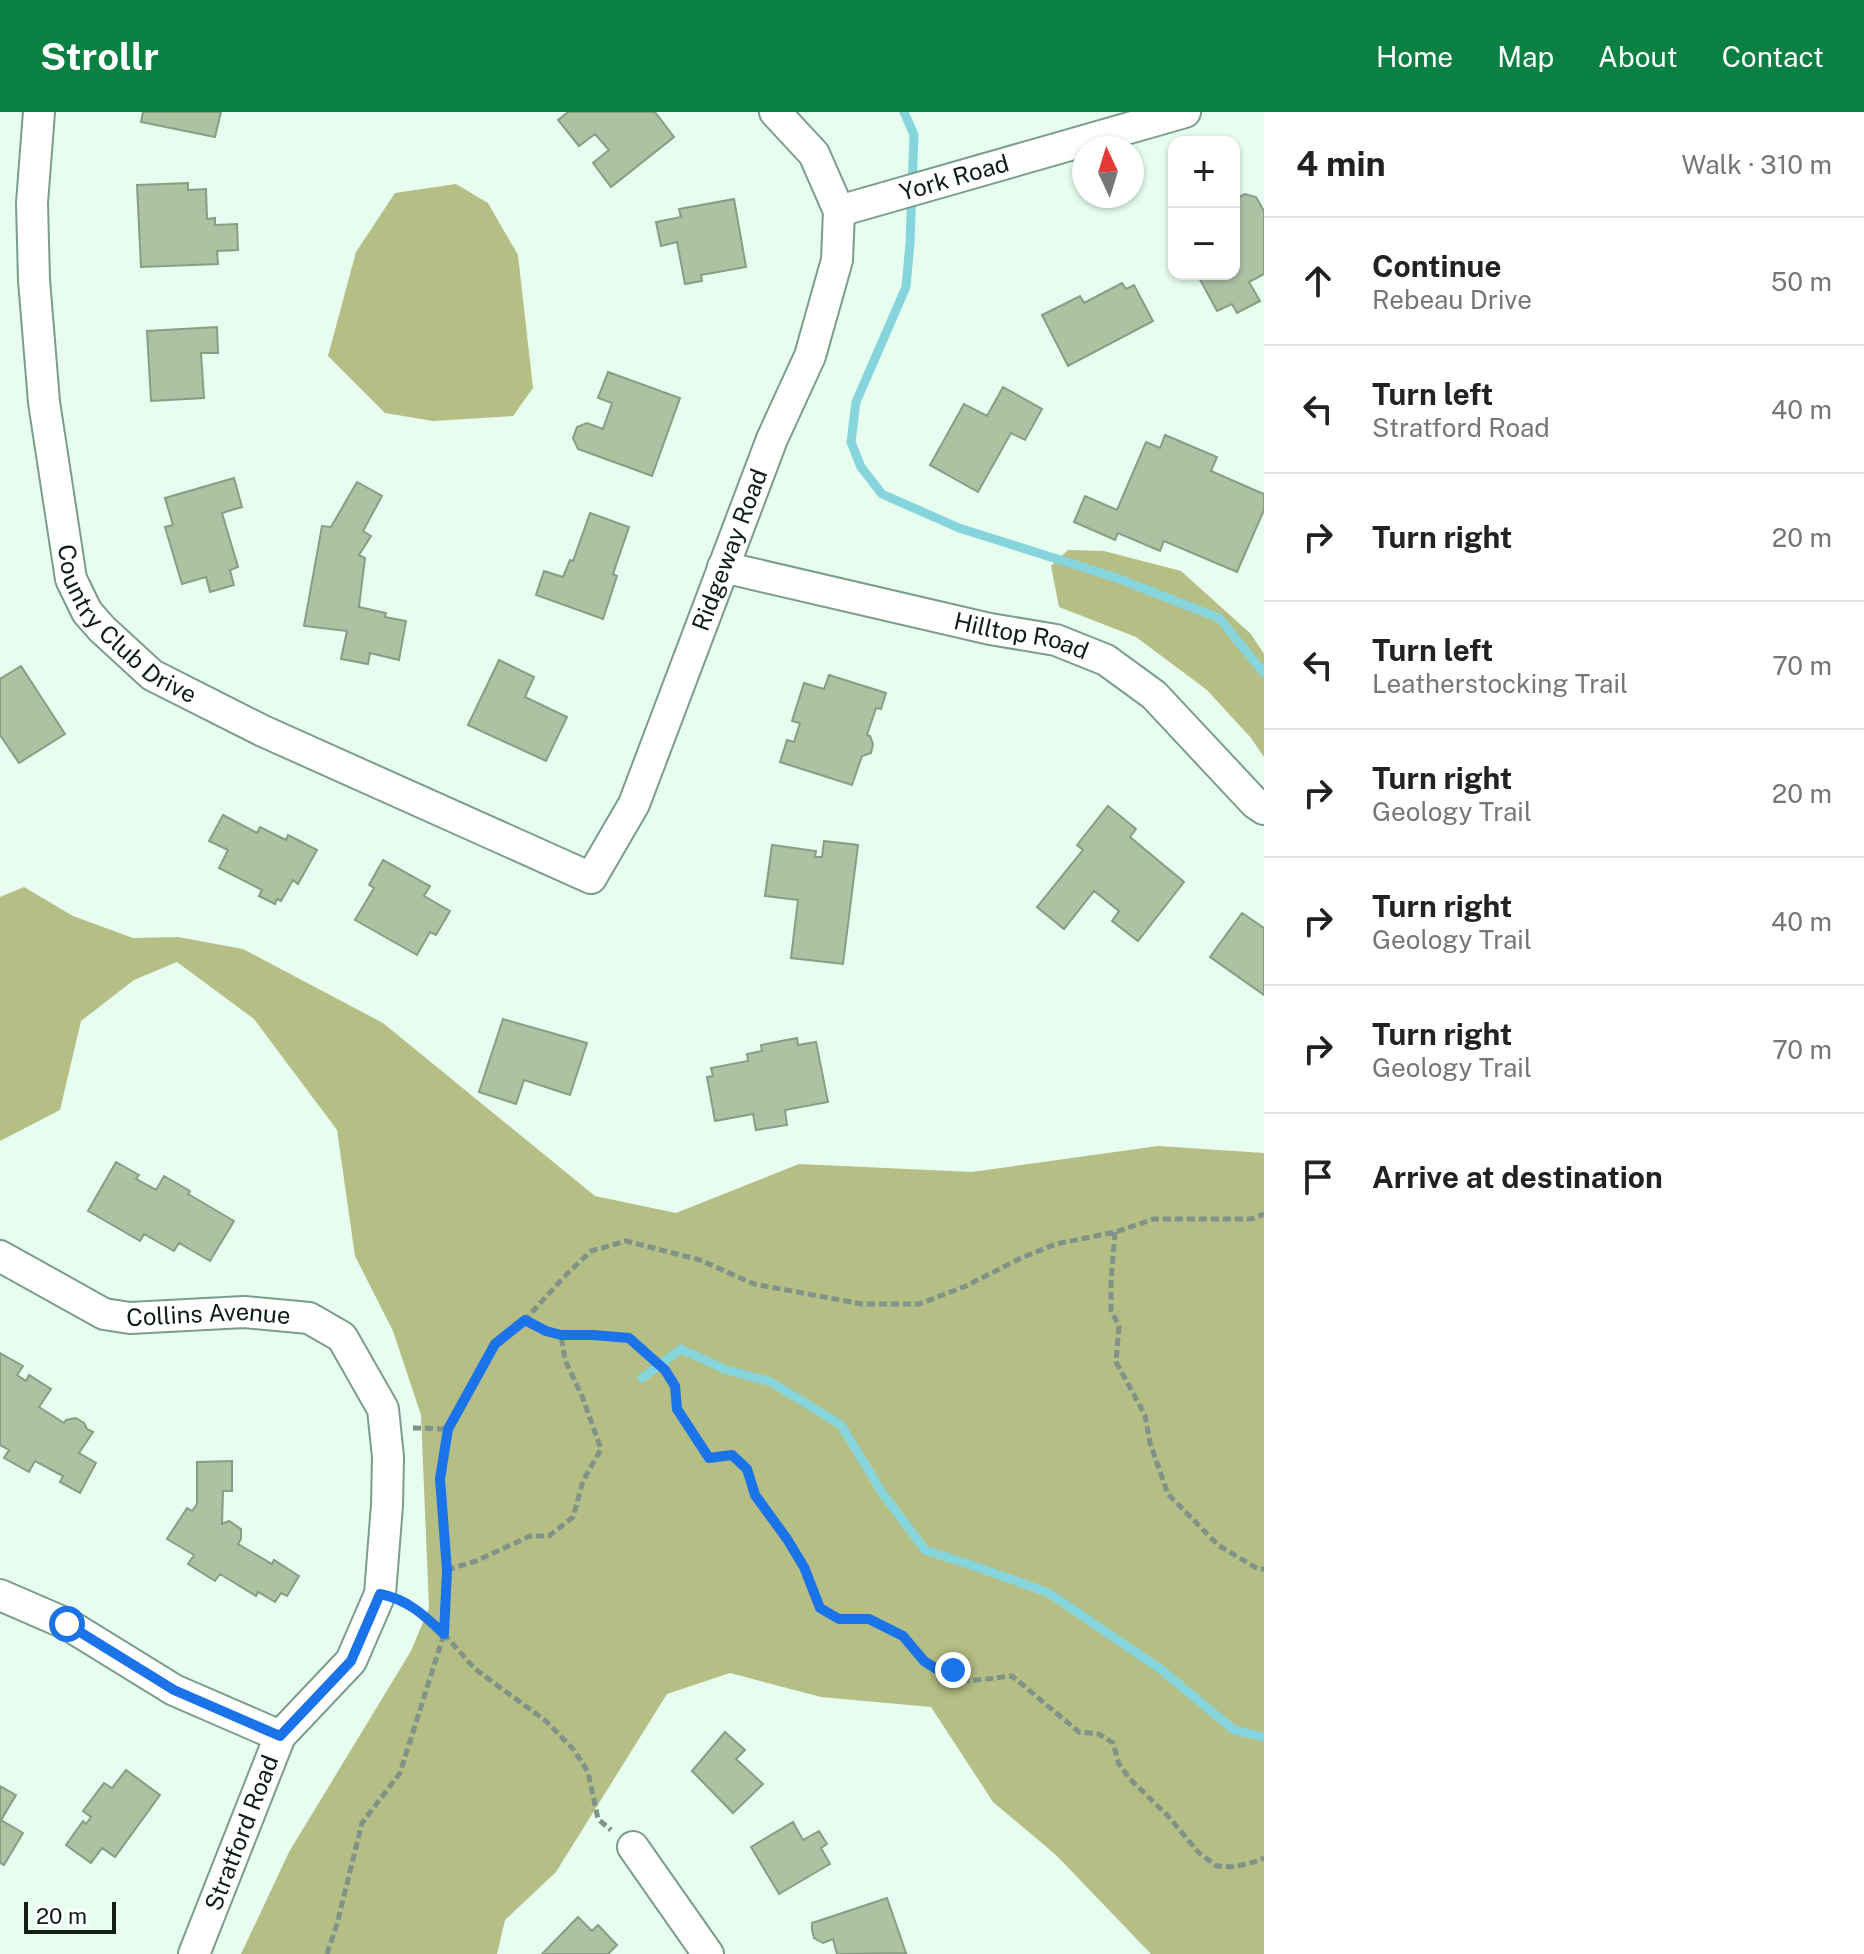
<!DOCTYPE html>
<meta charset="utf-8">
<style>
body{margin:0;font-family:"Public Sans",sans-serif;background:#f2f2f2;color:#222}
.controls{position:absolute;right:24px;top:24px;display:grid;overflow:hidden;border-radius:16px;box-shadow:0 2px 6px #0004}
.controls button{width:72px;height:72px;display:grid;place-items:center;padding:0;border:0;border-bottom:2px solid #e0e0e0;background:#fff;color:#222;font:40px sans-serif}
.compass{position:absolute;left:1072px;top:24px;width:72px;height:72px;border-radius:50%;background:#fff;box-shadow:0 2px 6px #0004;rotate:356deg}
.scale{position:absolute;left:24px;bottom:20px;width:92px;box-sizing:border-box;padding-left:8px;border:4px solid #0f1d15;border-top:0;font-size:22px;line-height:28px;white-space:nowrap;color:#0f1d15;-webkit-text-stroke:6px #fff;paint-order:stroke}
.stop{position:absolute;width:24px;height:24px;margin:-18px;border:6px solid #1a73e8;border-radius:50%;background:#fff}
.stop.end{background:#1a73e8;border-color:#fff;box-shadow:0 2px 8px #0008}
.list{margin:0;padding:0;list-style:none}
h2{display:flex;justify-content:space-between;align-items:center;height:104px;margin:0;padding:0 32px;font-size:34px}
h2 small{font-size:26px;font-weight:400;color:#767676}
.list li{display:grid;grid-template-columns:52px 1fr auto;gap:24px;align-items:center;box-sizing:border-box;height:128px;padding:0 32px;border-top:2px solid #e0e0e0}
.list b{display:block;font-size:30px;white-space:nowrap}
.list p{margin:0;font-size:26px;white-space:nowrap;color:#767676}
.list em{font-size:26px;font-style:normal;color:#767676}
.icon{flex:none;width:44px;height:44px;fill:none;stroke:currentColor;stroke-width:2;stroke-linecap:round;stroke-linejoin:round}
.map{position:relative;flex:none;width:1264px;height:1842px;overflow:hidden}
header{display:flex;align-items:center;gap:48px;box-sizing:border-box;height:112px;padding:0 40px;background:#0b8043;color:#fff}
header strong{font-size:38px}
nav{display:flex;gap:44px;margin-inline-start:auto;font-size:28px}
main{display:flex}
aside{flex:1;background:#fff}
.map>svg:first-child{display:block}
.forest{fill:#b5be84}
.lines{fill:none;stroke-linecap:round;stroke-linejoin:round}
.stream{stroke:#86d5dd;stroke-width:9}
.building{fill:#abc2a3;stroke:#889e81;stroke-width:2}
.minor-casing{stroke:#7b9e8a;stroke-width:34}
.path{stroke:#819388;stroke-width:5;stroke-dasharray:8 4;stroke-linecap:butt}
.minor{stroke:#fff;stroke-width:30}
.route{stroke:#1a73e8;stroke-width:10}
.labels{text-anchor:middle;stroke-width:6;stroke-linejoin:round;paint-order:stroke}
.street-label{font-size:24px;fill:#0f1d15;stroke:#fff}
</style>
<header>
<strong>Strollr</strong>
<nav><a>Home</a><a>Map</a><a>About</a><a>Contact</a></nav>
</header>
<main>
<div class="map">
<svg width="1264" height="1842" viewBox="0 0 1264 1842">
<rect width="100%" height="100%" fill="#e7fdf0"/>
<path class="forest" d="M456 72 488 91 518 143 533 276 513 304 433 309 385 301 328 244 356 140 395 81Z
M1068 438 1104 439 1181 459 1251 522 1264 542V645L1251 626 1207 578 1136 525 1059 495 1051 454Z
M24 775 73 804 133 826 178 825 243 837 383 911 595 1084 676 1101 799 1052 972 1060 1158 1034 1264 1041V1842H1151L1056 1743 993 1690 931 1595 821 1585 730 1561 667 1582 556 1760 505 1808 497 1842H241L289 1740 411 1539 429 1496 421 1303 393 1219 355 1144 337 1018 254 907 177 850 134 868 81 909 60 998 0 1029V785Z"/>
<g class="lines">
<path class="stream" d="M904 0 914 23 910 131 906 175 856 290 851 330 861 355 882 382 959 416 1114 465 1219 506 1264 561
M642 1266 681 1237 724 1257 771 1270 841 1313 883 1382 925 1438 980 1456 1049 1481 1163 1559 1234 1618 1264 1625"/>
</g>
<path class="building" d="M143 0H221L215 25 141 10Z
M568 0H655L674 25 611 75 593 51 609 38 595 22 579 34 558 8Z
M188 71V78L206 77 207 107 215 106V113L237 112 238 138 217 139 218 152 141 155 137 73Z
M1245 82 1256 85 1264 99V162L1249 170 1260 189 1237 201 1232 192 1217 199 1197 162H1234V108L1236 107 1234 93 1235 87Z
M734 87 746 155 701 163 702 169 685 172 677 130 661 134 656 110 681 105 679 97Z
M1122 171 1126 177 1134 173 1153 209 1068 254 1042 203 1080 184 1084 191Z
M217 215 218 241H201L204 286 151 289 147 219Z
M608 260 680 286 652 364 578 337 573 326 577 315 587 311 603 317 612 291 598 286Z
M1003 275 1042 297 1025 328 1011 321 978 380 930 353 964 292 987 304Z
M1165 323 1217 345 1211 359 1264 382V398L1237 460 1164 429 1160 439 1118 421 1115 428 1074 410 1085 384 1117 398 1146 330 1160 336Z
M234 366 242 395 222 401 238 455 230 458 234 473 210 480 206 465 182 472 165 415 173 413 165 386Z
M357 370 382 384 363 419 371 424 359 443 365 446 359 495 386 501 385 505 406 509 399 548 370 541 368 552 341 547 347 519 304 514 322 414 331 415Z
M590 401 629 415 613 462 617 464 603 507 536 483 544 459 563 465 570 448 573 449Z
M499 548 534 565 525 585 567 605 546 649 468 613Z
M21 554 65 622 19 651 0 623V567Z
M829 563 886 581 881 597 876 596 867 623 870 624 873 632 871 641 862 644 852 673 780 650 787 628 794 630 800 611 792 609 804 571 824 577Z
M1108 694 1136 717 1130 725 1184 770 1138 829 1112 809 1119 799 1094 779 1064 817 1037 795 1083 738 1077 733Z
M223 703 257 721 260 715 286 728 288 723 317 738 298 772 293 768 281 789 277 787 275 792 259 784 262 778 219 756 228 738 209 729Z
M824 729 858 733 843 852 791 846 798 788 765 784 772 733 816 739 815 745H822Z
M383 748 430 774 424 784 450 799 436 823 430 820 417 843 355 808 374 776 369 773Z
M1242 801 1264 816V883L1210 845Z
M503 907 587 931 570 983 524 968 516 992 479 980Z
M797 926 798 933 816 930 828 990 785 998 787 1013 756 1018 753 1002 715 1009 707 965 713 964 711 956 748 949 747 942 762 939 761 933Z
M116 1050 139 1063 136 1067 156 1078 164 1064 190 1079 188 1082 234 1109 210 1149 179 1131 174 1139 144 1122 140 1129 88 1099Z
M0 1241 23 1254 17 1263 26 1269 29 1263 51 1277 39 1295 64 1311 66 1308 76 1306 84 1311 87 1317 93 1320 79 1341 96 1351 80 1381 60 1370 63 1364 35 1349 29 1360 4 1346 9 1338 0 1333Z
M232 1349V1379H223L222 1412 229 1409 241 1417V1427L238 1432 272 1452 274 1448 299 1464 287 1484 281 1481 275 1490 258 1480 256 1484 220 1462 215 1469 188 1452 194 1443 167 1427 187 1396 192 1399 197 1392V1350Z
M725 1620 745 1638 736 1647 763 1672 733 1701 692 1659Z
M126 1658 160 1683 115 1745 102 1736 91 1751 66 1733 83 1709 86 1712 91 1705 83 1699 104 1671 112 1676Z
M0 1674 16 1683 1 1708 23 1721 4 1753 0 1751Z
M793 1710 803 1728 819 1719 827 1732 821 1736 830 1752 779 1782 751 1735Z
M887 1786 906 1841 837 1842 833 1827 823 1831 814 1826 812 1818V1811Z
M578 1805 592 1819 598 1813 617 1833 608 1842H542Z"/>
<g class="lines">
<g class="minor-casing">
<g id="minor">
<path id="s1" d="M39 0 32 91 34 168 44 290 71 467 87 500 102 517 152 563 263 619 591 766 634 692 772 327 810 244 837 148 839 99 814 42 775 0"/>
<path id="s2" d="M839 99 1185 0"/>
<path id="s3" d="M723 455 990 517 1056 528 1106 548 1154 583 1255 691 1264 697"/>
<path id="s4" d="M0 1144 104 1202 130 1206 244 1200 309 1206 342 1225 383 1297 388 1345 387 1393 380 1482 351 1549 280 1624 194 1842"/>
<path d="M0 1483 67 1512 174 1578 280 1624"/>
<path d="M633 1735 708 1842"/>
</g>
</g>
<path class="path" d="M1115 1120 1111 1169V1198L1119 1214 1116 1250 1145 1303 1150 1331 1168 1382 1218 1433 1258 1457H1264
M525 1208 546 1219 561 1223 629 1226 665 1258 675 1274 677 1297 709 1346 732 1343 747 1357 755 1383 787 1427 804 1455 820 1496 839 1507H869L903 1524 924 1549 938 1558H953L969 1569 1012 1564 1079 1620 1099 1622 1113 1631 1119 1652 1130 1667 1168 1704 1199 1741 1217 1754 1234 1755 1254 1750 1264 1746
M413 1316 448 1317
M447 1458 476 1449 530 1424H549L573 1405 583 1369 601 1337 582 1284 565 1248 561 1223
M407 1491 419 1499 444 1522 475 1557 546 1609 574 1638 588 1660 598 1707 611 1718
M327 1842 337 1812 362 1711 400 1661 444 1522 447 1458 440 1367 448 1317 495 1232 525 1208 564 1165 591 1139 626 1129 700 1148 754 1172 862 1192H919L966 1174 1021 1146 1056 1132 1115 1120 1154 1107H1251L1264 1102"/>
<use href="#minor" class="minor"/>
</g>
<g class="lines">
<path class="route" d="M67 1512 174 1578 280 1624 351 1549 380 1482C407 1487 424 1503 444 1522L447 1458 440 1367 448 1317 495 1232 525 1208 546 1219 561 1223H593L629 1226 665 1258 675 1274 677 1297 709 1346 732 1343 747 1357 755 1383 787 1427 804 1455 820 1496 839 1507H869L903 1524 924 1549 938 1558H953"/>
</g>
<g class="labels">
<g class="street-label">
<text dy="8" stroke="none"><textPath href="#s2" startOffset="120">York Road</textPath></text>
<text dy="8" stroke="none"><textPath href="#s1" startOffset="1438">Ridgeway Road</textPath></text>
<text dy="8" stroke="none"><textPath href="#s1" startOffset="540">Country Club Drive</textPath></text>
<text dy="8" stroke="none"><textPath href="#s3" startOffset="306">Hilltop Road</textPath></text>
<text dy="8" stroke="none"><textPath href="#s4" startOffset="224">Collins Avenue</textPath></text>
<text transform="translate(242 1721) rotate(-69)" y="8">Stratford Road</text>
</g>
</g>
</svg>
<div class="controls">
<button>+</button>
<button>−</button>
</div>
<svg class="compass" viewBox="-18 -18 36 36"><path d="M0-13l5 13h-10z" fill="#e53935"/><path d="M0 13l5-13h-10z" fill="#767676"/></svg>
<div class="scale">20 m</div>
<div class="stop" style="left:67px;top:1512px"></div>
<div class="stop end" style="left:953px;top:1558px"></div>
</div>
<aside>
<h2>4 min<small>Walk · 310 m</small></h2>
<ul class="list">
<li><svg class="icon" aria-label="ahead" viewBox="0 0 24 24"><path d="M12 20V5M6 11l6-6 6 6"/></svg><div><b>Continue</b><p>Rebeau Drive</p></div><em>50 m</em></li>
<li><svg class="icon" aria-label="left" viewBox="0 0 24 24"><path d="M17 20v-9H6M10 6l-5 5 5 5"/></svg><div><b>Turn left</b><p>Stratford Road</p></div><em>40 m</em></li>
<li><svg class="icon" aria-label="right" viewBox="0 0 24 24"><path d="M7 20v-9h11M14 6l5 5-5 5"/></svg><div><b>Turn right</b></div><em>20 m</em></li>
<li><svg class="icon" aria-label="left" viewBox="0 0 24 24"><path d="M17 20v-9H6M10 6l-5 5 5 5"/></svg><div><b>Turn left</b><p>Leatherstocking Trail</p></div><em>70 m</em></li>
<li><svg class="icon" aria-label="right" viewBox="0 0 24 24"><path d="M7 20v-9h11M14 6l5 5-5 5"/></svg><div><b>Turn right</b><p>Geology Trail</p></div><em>20 m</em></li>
<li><svg class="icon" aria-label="right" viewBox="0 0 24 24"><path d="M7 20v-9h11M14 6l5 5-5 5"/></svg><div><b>Turn right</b><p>Geology Trail</p></div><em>40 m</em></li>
<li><svg class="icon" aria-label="right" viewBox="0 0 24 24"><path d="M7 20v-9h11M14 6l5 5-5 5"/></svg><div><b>Turn right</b><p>Geology Trail</p></div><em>70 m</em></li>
<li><svg class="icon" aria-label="arrive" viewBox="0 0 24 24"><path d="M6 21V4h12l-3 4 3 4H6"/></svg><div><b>Arrive at destination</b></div></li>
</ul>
</aside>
</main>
